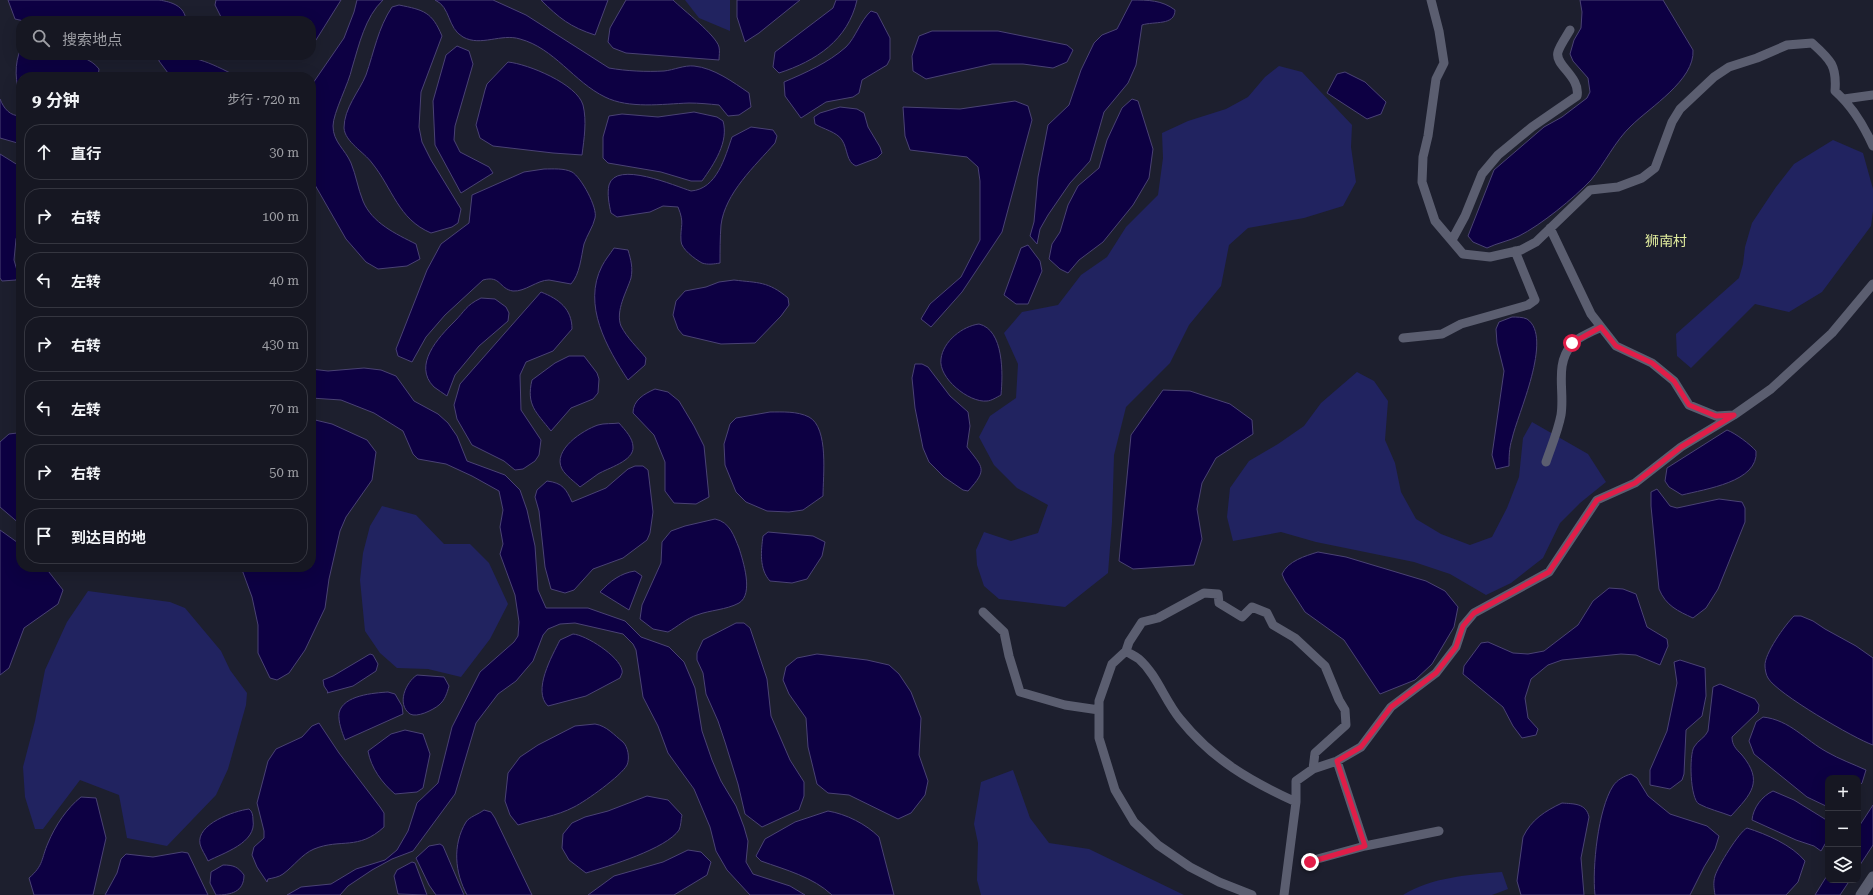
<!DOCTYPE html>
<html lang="zh">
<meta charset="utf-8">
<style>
body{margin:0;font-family:"Roboto Serif","Noto Sans SC",serif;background:#1f202a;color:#f1f3f6}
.controls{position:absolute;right:12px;bottom:12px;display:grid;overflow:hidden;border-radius:8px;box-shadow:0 4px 16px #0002}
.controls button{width:36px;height:36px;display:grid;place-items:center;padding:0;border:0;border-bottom:1px solid #353640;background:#161722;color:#f1f3f6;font:20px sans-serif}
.stop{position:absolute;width:12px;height:12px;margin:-9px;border:3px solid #e11d48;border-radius:50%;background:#fff}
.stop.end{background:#e11d48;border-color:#fff;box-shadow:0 1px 4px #0008}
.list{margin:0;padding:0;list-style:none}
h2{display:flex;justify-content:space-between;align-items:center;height:52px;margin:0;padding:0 16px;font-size:17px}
h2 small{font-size:13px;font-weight:400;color:#9e9fa5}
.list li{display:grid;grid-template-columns:26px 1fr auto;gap:12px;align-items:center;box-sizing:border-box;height:56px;margin:0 8px 8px;padding:0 8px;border:1px solid #353640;border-radius:16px}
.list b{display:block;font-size:15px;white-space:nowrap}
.list em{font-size:13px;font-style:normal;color:#9e9fa5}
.icon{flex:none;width:22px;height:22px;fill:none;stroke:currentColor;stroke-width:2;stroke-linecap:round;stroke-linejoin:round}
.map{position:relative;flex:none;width:1873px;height:895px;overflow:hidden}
.search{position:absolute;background:#161722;box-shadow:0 4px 16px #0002;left:16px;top:16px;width:300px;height:44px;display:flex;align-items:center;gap:10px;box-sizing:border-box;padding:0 14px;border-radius:16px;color:#9e9fa5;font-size:15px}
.panel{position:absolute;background:#161722;box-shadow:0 4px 16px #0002;left:16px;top:72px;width:300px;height:500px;border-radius:16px}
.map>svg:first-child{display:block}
.green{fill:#212360}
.water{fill:#0d0043;stroke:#4a4274}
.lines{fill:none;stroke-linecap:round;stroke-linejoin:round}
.minor{stroke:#5b5e70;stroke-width:9}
.secondary{stroke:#5b5e70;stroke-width:11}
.route{stroke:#e11d48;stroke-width:5}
.labels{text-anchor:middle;stroke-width:3;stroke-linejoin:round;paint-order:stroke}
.quarter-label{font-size:14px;fill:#e0eb9d;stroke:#1d1f2e}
</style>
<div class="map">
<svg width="1873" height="895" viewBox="0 0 1873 895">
<rect width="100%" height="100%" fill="#1d1f2e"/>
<path class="green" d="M685 0H730V31L699 18Z
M1279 66 1302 72 1352 125 1351 147 1356 182 1343 206 1304 218 1248 228 1229 245 1221 286 1189 325 1170 363 1126 407 1114 455 1112 522 1108 573 1065 607 999 599 984 586 977 565 976 550 984 532 1011 541 1038 533 1048 505 1017 488 994 465 979 437 990 416 1016 398 1018 364 1004 333 1022 312 1058 305 1081 275 1107 257 1126 227 1158 195 1163 158 1162 133 1188 121 1226 109 1248 97 1265 77Z
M1833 140 1863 153 1873 189V211L1871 226 1822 292 1789 312 1755 304 1691 368 1677 356 1676 334 1739 278 1743 264 1745 247 1752 223 1776 187 1794 164Z
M1357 372 1374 381 1388 401 1385 440 1395 463 1401 492 1416 519 1441 534 1470 545 1492 537 1507 508 1519 477 1523 438 1532 422 1588 454 1606 482 1580 503 1560 523 1543 558 1511 583 1486 595 1450 574 1414 562 1316 542 1281 532 1233 541 1227 517 1230 488 1249 461 1278 444 1304 426 1321 403Z
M382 506 416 515 444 544H470L489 563 508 604 490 639 461 677 428 669 397 668 380 653 365 631 360 580 363 553 370 526Z
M88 591 170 602 185 608 221 651 230 670 247 693 246 705 228 769 216 795 167 846 127 838 119 795 80 780 43 829H35L25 797 23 767 35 721 45 670 67 622Z
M1013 770 1030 818 1049 843 1089 849 1184 895H981L977 880 978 843 974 824 981 782Z
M1502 872 1508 889 1492 895H1403C1432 877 1468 875 1502 872Z"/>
<path class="water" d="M8 0H159C172 2 185 6 186 21H24L15 19Z
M216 0H341L316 40 311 46V21H223L215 5Z
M357 0H383C365 17 359 45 352 68 349 83 333 113 333 126 333 142 345 149 351 163 356 175 358 189 363 201 372 223 396 234 416 244L420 259 407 266 378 269 366 262 346 239 311 178V86L344 38 354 12Z
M435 0H493L526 15 609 68C626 71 646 72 664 71 674 70 684 65 694 66 714 68 733 82 749 93L751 107 739 115 728 116 719 105C709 104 699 103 689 103 662 104 629 109 605 97 574 82 554 48 520 39 501 33 481 47 463 37 447 28 451 7 435 0Z
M541 0H608L595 35C570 27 559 18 541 0Z
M626 0H673C683 10 716 35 719 47 720 51 719 56 719 60L626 53 613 48 608 42 610 28Z
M737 0H800L759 33 745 42 737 17Z
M836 0H857C848 40 816 61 779 73L773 67 775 52 833 8Z
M1132 0C1148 0 1162 0 1175 10 1175 26 1154 21 1142 25L1136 65 1128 83 1104 112 1090 161 1070 183 1048 215 1040 229 1037 244 1030 236 1034 222 1038 177 1048 125 1069 105 1081 70 1094 43 1102 35 1117 29Z
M1580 0H1663L1693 50C1695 80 1650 107 1631 126 1615 141 1605 163 1591 180 1574 198 1541 225 1519 236 1509 241 1497 243 1487 248L1473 242 1468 236 1494 170 1544 127 1562 117 1587 98 1590 92 1588 78 1573 61 1570 54 1574 40 1581 28 1582 12Z
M399 5C424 10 432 12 442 36L421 92 419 127 422 142 431 160 461 209 458 223 452 227 431 233C398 219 393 189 372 163 364 152 345 142 344 128 344 108 359 92 366 75 374 52 378 28 392 7Z
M871 11 877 13 890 38V59L887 65 862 80 859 93 853 97 826 102 801 118 785 96 784 82C805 73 828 63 846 47 856 37 860 21 871 11Z
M932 31H998L1067 45 1073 50 1067 62 1053 68 1023 64H992L926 79 913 71 912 56 919 36Z
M457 46 469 51 473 64 455 126 454 140 460 152 489 167 493 173 461 193 435 145 433 101 446 55Z
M21 48V55C45 55 83 48 99 69L98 77H21V99C15 82 14 64 21 48Z
M159 55C194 55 207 61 238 77H171L159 61Z
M508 62C528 64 577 84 583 105 587 121 584 139 582 155L553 153 493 146 480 138 476 125 485 90 487 84Z
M1345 72 1365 82 1386 102 1381 114 1367 119 1327 93 1337 74Z
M0 99C4 109 10 116 21 116V144L0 138Z
M1132 99 1138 101 1153 149 1149 178 1133 205 1103 242 1079 260 1068 273 1060 269 1049 259 1052 244 1060 232 1068 205 1078 186 1099 168 1107 140 1122 108Z
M1015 101 1028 106 1032 120 1002 232 962 292 931 327 921 319 930 304 961 277 980 240V181L978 167 967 157 910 150 905 136 903 107 960 109Z
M840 107 857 109 864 113 868 127 880 147 882 153 877 158 856 166C846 162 848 149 842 140 837 132 823 129 815 124L814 117 820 113Z
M694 112 717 117 723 121C729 142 714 164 702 181H691L661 172 608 163 603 158V137L609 116 622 114 658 117Z
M751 127 773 130 777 136 775 143C755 166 725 193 721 225 720 238 720 251 720 263 714 264 708 265 702 263 695 259 681 249 681 241 680 225 685 224 678 207L663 206 650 212 617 217 611 213C609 204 607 194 609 185 616 160 675 186 691 191 717 189 725 157 732 137Z
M0 154 21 167V223L16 239 14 260 18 274 16 280 2 281 0 278Z
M544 169C553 169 564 168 572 172 581 177 598 208 595 218 593 227 587 235 584 244 581 257 580 274 571 284 564 283 556 281 549 280 537 280 525 292 513 291 499 289 501 275 483 280L445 315 426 337 412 362 398 356 396 349 427 270 441 244 469 223 472 195 524 172Z
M1028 245 1040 261 1042 271 1028 304H1016L1004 295 1021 248Z
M614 248 628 250C631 260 633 268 631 278 627 291 615 311 621 326 627 338 638 348 646 358L645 365 628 380C607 348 582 305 602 266 605 260 610 254 614 248Z
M734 280C758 283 768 281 788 298L789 305 781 316 755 343 721 344 683 335 678 329 673 315 676 301 685 291 706 287 719 282Z
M541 292C559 299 572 309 572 329L553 351 526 362 520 375 521 410 541 440 539 455 535 461 523 469 515 470 504 461 472 445 457 419 454 405 460 384Z
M481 298 495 299 506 307 509 313 508 321 479 346 455 375 447 396C443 393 438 390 434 387 412 365 439 337 454 322 466 310 465 306 481 298Z
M1512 317C1516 317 1523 317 1527 319 1554 337 1517 415 1512 439 1509 448 1509 458 1509 466L1496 469 1492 455 1504 371 1497 343 1496 329 1499 322Z
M979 324C1004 330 1003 374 1001 395 997 397 991 401 987 401 969 403 938 378 941 359 943 341 963 326 979 324Z
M569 356H584L597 373 599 379 598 393 593 399 571 408 551 431C536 412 526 405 532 380L555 363Z
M915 364H922L928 367 950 396 968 412 970 426 967 447C983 468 988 469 968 491L963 490 944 477 929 462 923 448 915 408 912 378Z
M364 368 381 370 396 376 414 401 438 414 448 423 457 436 467 461 505 475 520 490 527 510 535 546 538 590 546 608H588L625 621 641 637 669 647 684 662 695 688 702 731 712 760 721 781 736 806 744 827 748 841 746 862 753 874 790 886 805 895H750L727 870 716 851 710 827 694 789 668 753 658 726 643 697 636 650 633 644 623 634 575 623 560 624 548 629 543 635 533 661 516 681 498 694 476 723 455 794 413 851 392 859 372 870 348 886 340 895H287L301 887 331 884 356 869 385 860 397 850 408 831 417 803 438 783 452 727 480 672 514 642 518 636 519 622 515 595 500 554 503 544 500 527 503 510 499 491 472 476 446 464 418 459 413 454 403 431 374 413 341 400 311 398V369L328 371Z
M655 389 668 392 679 401 694 426 704 446 709 497 696 504 674 503 665 491V462L654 435 633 413C633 400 644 394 655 389Z
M1163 390 1190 391 1230 404 1252 420 1253 434 1216 458 1202 483 1197 509 1202 539 1194 565 1133 569 1119 561 1131 435Z
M770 412C783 412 797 411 809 417 829 428 823 476 823 496L803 510 789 512 767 511 746 502 736 492 725 465 724 444 730 424 736 418Z
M311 419 332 424 367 440 376 452 372 480 346 517 340 531 329 579 325 608 305 650 289 673 277 680 270 678 258 653V625L252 597 241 567H311Z
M619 423C625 430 633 438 633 447 634 461 608 468 598 474 592 478 586 483 580 487 575 482 566 476 562 469 552 450 583 430 598 425 604 423 613 424 619 423Z
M1727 430C1735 433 1750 444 1756 451 1759 482 1705 489 1682 495L1669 487 1665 481 1667 468Z
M17 433 21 434V525L0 507V442L9 434Z
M635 466H643L648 470 649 478 653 512 650 533 647 540 623 558 593 569 574 590 565 593 551 589 545 567 539 511 535 497 537 490 547 481C563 483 566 489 572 502L606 488 628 469Z
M1657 489 1670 506 1677 508 1719 499 1742 502 1745 508V522L1718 589 1706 608 1693 618C1678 611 1666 606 1659 589L1651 506V492Z
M715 519C730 522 734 536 739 548 743 561 754 594 739 603 726 610 710 610 697 615 687 618 677 627 668 632L653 629 640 619 642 605 661 563 662 542 671 531 685 526Z
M0 530 21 545V567H45L63 590 58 604 24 628 9 668 0 675Z
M768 532 813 536 825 542 822 556 807 579 792 583 770 581C759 569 761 551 763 536Z
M1318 552 1346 557 1426 581 1445 591 1458 607 1454 627 1432 664 1415 680 1380 694 1344 640 1305 612 1285 581 1282 574C1288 561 1305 556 1318 552Z
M635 571 642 576 629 610 600 592C610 581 621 573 635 571Z
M1609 588 1623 589 1636 594 1647 627 1667 639 1668 646 1660 665 1636 655 1621 654 1562 660 1548 665 1531 679 1525 698 1528 718 1538 729 1536 735 1522 738 1513 726 1503 707 1463 674 1464 666 1481 643 1488 642 1513 653 1528 654 1544 651 1578 625 1593 601Z
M1794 616H1801L1813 621 1825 629 1856 646 1873 658V745C1855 739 1776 693 1768 678 1766 675 1765 669 1765 666 1764 654 1785 625 1794 616Z
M736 623H744L750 628 767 679 771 716 790 760 804 782V796L799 810 762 827 745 814 738 784 725 742 718 721 706 694 703 673 697 660V653L703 640Z
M573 634C586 635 619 656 622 670 623 673 621 675 620 678L586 696 548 706C532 691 552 656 560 640Z
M370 654 373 655 378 664 376 671 353 686 327 693 328 692 324 686 323 680 333 676Z
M817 654 867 660 889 665 899 674 911 692 921 718 919 755 928 781 925 795 911 813 898 819 849 795 828 793 817 784 808 747 806 718 789 694 783 680 786 667 797 658Z
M1680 660 1705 668 1706 696 1702 716 1686 730 1684 774 1682 780 1670 789 1650 785V770L1667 731 1677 683 1674 662Z
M417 675 444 677 449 686C447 693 445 700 439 705 433 710 417 718 410 714 396 704 406 682 417 675Z
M1720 684 1755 699 1759 705 1758 712 1732 737C1732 745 1736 749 1742 755 1764 782 1751 794 1731 816 1721 812 1708 809 1699 804 1690 799 1689 755 1694 747 1698 740 1705 738 1708 731L1713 687Z
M388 692 395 694 402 706 403 714 345 740C342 732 338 722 339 713 343 695 374 693 388 692Z
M1763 717C1790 720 1805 740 1827 752 1839 759 1853 764 1866 770L1862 783 1858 787V778H1828V807L1807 797 1754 754 1749 741 1756 722Z
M319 723 339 753 380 807 384 813V827C358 851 341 838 314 849 302 854 294 866 283 874 279 877 273 878 268 879L267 882 257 867 252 855 254 847 264 838V831L257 803 268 761 276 749 302 737 312 726Z
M595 724C607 726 614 735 623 742 628 747 630 758 627 765 621 776 586 801 574 807 557 816 536 819 518 825L510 815 505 801 508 773 520 757 538 745 575 726Z
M405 730 423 734 430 754 423 788 417 792 395 794C382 783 371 768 368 751L391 734Z
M1631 774 1637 778 1648 796 1670 814 1707 826 1719 836 1715 849 1704 867 1690 895H1595C1592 868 1598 809 1613 786 1617 780 1624 776 1631 774Z
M1773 791 1794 800 1828 821V839L1821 851 1814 846 1796 840 1752 820C1753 808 1762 796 1773 791Z
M647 796 668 800 682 815C681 819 681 826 679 830 666 849 609 866 586 873L569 860 562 848 563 834 572 823 585 817 608 811Z
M81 797 96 798 106 838 93 895H34L29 878C44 865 41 859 48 843 55 826 67 808 81 797Z
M1562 803C1574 804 1586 803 1589 817L1581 858 1584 895H1521L1517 881 1523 837C1531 820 1545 811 1562 803Z
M1873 805V845L1858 868V828Z
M249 809C252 811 253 815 253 820 257 843 223 853 208 861 206 856 201 849 200 844 196 824 234 811 249 809Z
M484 810 491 812 495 818 532 895H467C455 873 452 845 466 822 469 817 479 814 484 810Z
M828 811C846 814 866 824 879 837L894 895H832C813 877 786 870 761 861L756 856 765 839 795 822Z
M1747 828C1766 834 1792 845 1805 861L1798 882 1786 895H1715C1714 888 1713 883 1715 876 1718 866 1739 832 1747 828Z
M440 844 443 846 464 895H436L429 885 416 858 429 846Z
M688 850 701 852 711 862 707 875 674 895H588L614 876 663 862Z
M182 852 188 853 208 895H105L117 873 121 859 126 854 153 857Z
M412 862 415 863 427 895 398 894 394 876 397 870Z
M223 865C234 865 238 867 244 875 244 892 231 895 216 895L210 883 211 872Z
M1828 874V880H1850L1840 895H1815Z"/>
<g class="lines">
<path class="minor" d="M1431 0 1439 31 1444 63 1436 79 1428 136 1423 157 1422 182 1435 221 1463 254 1490 257 1521 250 1536 242 1590 190 1618 187 1642 178 1655 168 1672 122 1680 109 1714 77 1729 67 1757 58 1787 45 1812 43C1831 60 1837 66 1835 91 1852 106 1864 126 1873 146
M1844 99 1873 95
M1550 228 1591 314 1616 346 1652 363 1674 381 1689 405 1716 416 1734 415 1771 389 1832 333 1873 284
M1452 240 1465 216 1482 174 1498 155 1532 127 1577 96C1581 77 1554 65 1558 52 1560 45 1566 37 1570 30
M1403 338 1442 334 1461 324 1528 305 1535 300 1515 251
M1546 462C1551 447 1558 431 1561 415 1565 391 1554 365 1572 344 1576 338 1594 331 1601 327
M983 612 1004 632 1009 656 1020 692 1065 705 1099 710
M1126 651 1129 642 1142 622 1158 618 1204 593 1218 594 1219 603 1242 617 1252 607 1267 613 1273 625 1295 638 1325 666 1339 700 1345 710 1346 725 1315 753 1313 769
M1337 761 1365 846
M1296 802V781L1313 769 1337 761 1361 747 1391 707 1436 673 1456 647 1463 626 1474 613 1549 572 1597 500 1635 483 1681 447 1734 415
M1310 861 1365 846 1439 831
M1252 895 1219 882 1190 867 1158 845 1134 822 1115 790 1099 738V701L1112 664 1126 651C1130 654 1135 656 1139 659 1157 675 1165 701 1180 719 1213 760 1250 781 1296 802L1284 895"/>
<path class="secondary" d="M1861 895 1873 877"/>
</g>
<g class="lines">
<path class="route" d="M1310 862 1365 846 1337 761 1361 747 1391 707 1436 673 1456 647 1463 626 1474 613 1549 572 1597 500 1635 483 1681 447 1734 415 1716 416 1689 405 1674 381 1652 363 1616 346 1601 327 1572 343"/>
</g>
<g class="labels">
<g class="quarter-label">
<text x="1666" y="246">狮南村</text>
</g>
</g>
</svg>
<div class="controls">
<button>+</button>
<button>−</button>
<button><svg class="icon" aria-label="layers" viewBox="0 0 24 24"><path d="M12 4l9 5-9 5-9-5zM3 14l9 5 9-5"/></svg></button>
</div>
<div class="stop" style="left:1572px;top:343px"></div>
<div class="stop end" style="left:1310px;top:862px"></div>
<div class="search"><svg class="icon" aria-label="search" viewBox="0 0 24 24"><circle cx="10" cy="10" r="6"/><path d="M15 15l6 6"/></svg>搜索地点</div>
<section class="panel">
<h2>9 分钟<small>步行 · 720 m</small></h2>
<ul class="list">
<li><svg class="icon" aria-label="ahead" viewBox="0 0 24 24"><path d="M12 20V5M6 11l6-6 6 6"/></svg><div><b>直行</b></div><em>30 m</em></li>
<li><svg class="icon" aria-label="right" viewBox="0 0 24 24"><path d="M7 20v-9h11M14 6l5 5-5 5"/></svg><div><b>右转</b></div><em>100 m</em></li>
<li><svg class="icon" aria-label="left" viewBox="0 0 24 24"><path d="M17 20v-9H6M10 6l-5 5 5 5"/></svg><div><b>左转</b></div><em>40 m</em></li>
<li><svg class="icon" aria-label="right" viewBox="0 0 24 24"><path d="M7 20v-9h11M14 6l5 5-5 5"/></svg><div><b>右转</b></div><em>430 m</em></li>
<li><svg class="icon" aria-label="left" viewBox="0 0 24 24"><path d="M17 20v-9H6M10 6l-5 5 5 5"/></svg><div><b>左转</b></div><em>70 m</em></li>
<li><svg class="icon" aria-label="right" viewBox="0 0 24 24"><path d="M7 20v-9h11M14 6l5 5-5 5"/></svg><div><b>右转</b></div><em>50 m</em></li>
<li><svg class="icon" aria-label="arrive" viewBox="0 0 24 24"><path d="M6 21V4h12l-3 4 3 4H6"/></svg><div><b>到达目的地</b></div></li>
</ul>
</section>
</div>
